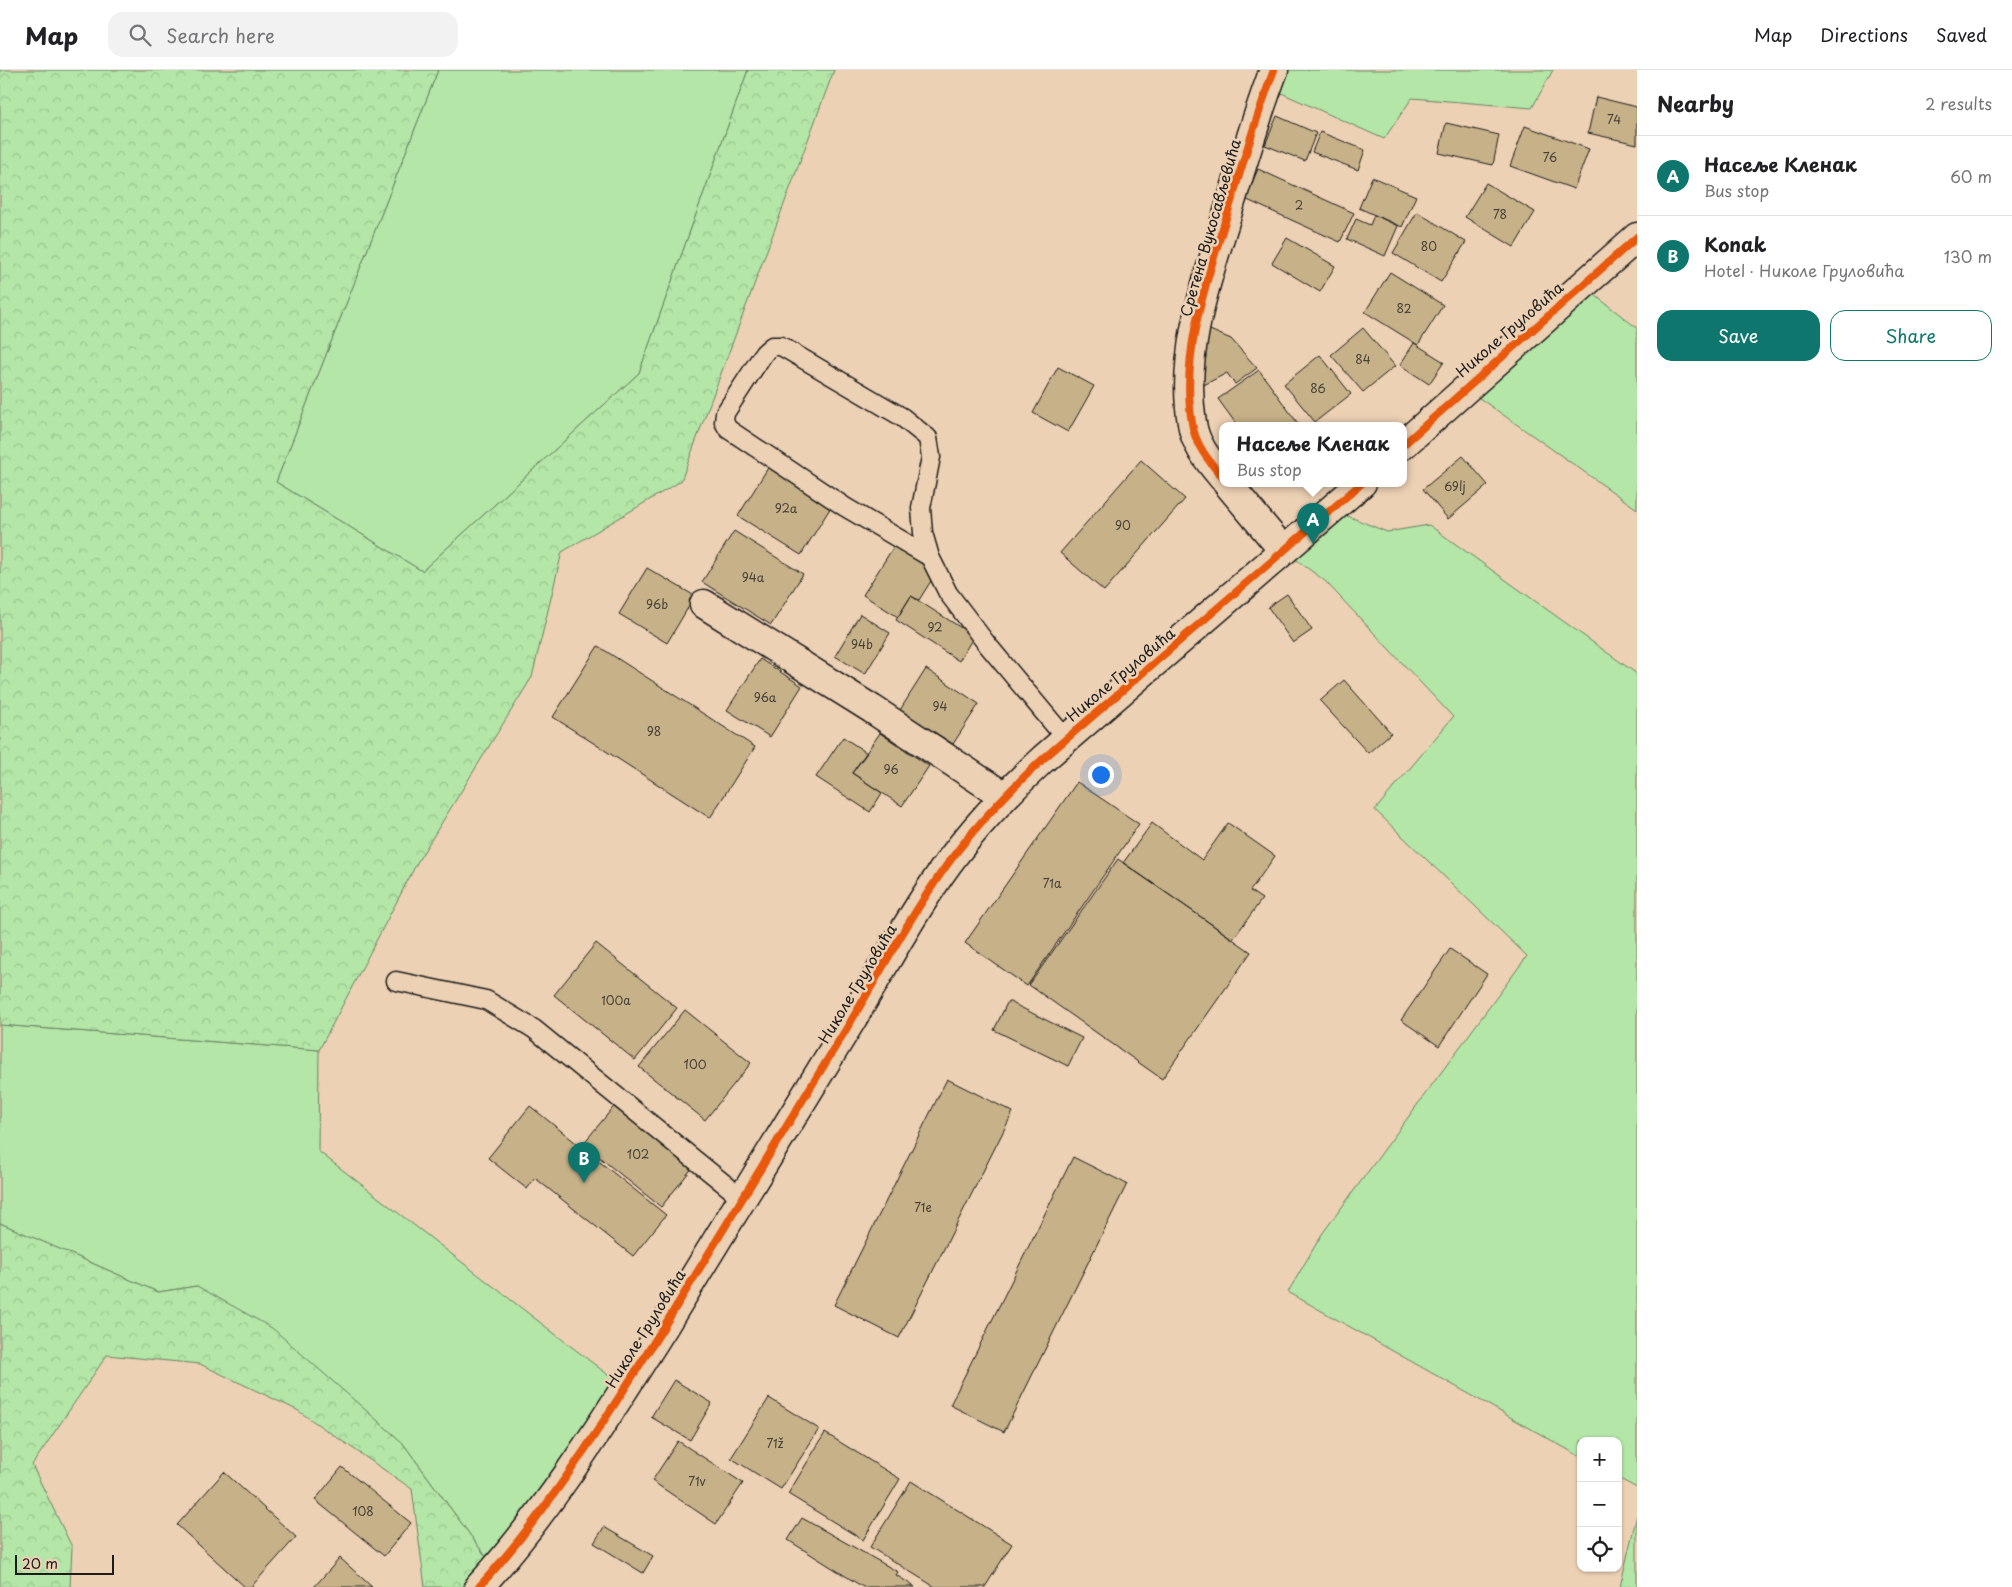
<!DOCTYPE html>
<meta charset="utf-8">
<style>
body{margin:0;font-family:"Playpen Sans",sans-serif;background:#f2f2f2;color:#202124}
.controls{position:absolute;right:15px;bottom:15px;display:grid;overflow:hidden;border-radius:10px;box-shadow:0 1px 4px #0004}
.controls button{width:45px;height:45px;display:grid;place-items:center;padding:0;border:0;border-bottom:1px solid #e0e0e0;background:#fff;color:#202124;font:25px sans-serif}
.scale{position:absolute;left:15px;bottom:12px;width:99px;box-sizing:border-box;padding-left:5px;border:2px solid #1c1c1c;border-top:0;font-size:14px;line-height:18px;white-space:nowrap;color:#1c1c1c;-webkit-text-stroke:4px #edd1b4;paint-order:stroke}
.you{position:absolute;left:1100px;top:704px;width:18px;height:18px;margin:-12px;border:4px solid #fff;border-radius:50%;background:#1a73e8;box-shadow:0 0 0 8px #1a73e833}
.badge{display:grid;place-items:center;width:32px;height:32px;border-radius:50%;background:#0f766e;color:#fff;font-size:16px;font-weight:700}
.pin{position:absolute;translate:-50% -41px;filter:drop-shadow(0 1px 2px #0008)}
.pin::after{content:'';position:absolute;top:26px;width:18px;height:15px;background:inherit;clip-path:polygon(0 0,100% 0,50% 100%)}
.popup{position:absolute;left:1219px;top:352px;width:188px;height:65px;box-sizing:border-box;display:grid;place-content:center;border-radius:10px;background:#fff;filter:drop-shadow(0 1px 4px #0005);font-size:16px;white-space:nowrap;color:#757577}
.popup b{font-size:19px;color:#202124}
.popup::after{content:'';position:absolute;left:50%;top:100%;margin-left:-10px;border:10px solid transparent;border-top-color:#fff}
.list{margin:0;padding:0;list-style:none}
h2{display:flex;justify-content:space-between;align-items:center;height:65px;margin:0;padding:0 20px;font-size:21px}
h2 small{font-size:16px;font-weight:400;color:#757577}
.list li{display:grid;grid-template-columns:32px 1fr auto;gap:15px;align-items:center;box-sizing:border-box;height:80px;padding:0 20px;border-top:1px solid #e0e0e0}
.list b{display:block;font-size:19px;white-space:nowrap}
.list p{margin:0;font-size:16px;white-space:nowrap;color:#757577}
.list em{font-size:16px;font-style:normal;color:#757577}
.actions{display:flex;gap:10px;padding:15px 20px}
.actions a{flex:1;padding:11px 0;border:1px solid #0f766e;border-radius:15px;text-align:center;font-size:18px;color:#0f766e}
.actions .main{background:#0f766e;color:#fff}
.icon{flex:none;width:28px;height:28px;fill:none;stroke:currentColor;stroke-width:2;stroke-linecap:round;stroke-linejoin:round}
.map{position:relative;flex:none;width:1637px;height:1517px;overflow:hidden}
header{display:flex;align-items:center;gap:30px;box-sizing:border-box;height:70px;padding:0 25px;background:#fff;border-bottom:1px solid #e0e0e0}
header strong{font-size:24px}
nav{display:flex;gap:28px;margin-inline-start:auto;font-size:18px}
.search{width:350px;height:45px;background:#f2f2f2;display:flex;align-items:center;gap:12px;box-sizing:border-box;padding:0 18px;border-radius:15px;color:#757577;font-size:19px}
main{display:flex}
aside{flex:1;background:#fff}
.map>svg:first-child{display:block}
.grass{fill:#b3e6a7;stroke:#688162}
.forest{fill:url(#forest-crowns);stroke:#688162}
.building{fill:#c7b188;stroke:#1c1c1c}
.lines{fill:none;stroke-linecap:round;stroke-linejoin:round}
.lane-casing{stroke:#1c1c1c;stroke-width:21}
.street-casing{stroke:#1c1c1c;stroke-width:31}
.secondary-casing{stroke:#1c1c1c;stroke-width:31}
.lane{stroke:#edd1b4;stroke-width:18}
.street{stroke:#edd1b4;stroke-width:28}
.secondary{stroke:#edd1b4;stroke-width:28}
.cycleway-casing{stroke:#edd1b4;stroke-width:11}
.cycleway{stroke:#e8590c;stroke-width:8}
.labels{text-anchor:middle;stroke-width:5;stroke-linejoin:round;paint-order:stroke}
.number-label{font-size:12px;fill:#474137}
.street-label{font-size:15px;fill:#1c1c1c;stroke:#edd1b4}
</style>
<header>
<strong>Map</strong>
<div class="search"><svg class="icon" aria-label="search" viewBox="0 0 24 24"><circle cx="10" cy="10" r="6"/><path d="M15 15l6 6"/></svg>Search here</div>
<nav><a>Map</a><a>Directions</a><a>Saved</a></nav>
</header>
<main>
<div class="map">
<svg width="1637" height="1517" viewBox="0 0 1637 1517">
<defs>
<pattern id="forest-crowns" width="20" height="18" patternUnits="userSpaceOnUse" patternTransform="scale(1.25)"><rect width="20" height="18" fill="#b3e6a7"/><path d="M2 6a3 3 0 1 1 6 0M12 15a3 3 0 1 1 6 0" fill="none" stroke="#99c58f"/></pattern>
</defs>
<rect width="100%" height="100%" fill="#edd1b4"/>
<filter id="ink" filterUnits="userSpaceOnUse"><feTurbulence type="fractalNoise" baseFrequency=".02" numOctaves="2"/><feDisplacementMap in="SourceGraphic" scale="10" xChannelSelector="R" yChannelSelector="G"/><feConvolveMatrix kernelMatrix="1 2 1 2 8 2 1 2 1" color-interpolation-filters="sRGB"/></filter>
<g filter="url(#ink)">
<path class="grass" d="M438 0H748L639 303 422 501 276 412Z
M1274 0H1553L1532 38 1412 28 1384 69 1268 17Z
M1582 215 1637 258V439L1465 318Z
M1333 440 1387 462 1429 455 1637 604V1418L1618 1408V1371H1581V1387L1288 1222 1322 1164 1527 886 1375 740 1453 647 1325 511 1283 480Z
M0 955 319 980 318 1081 625 1318 495 1499 402 1372 197 1216 158 1222 0 1153Z
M1637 1445V1517H1620Z"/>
<path class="forest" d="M0 0H438L276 412 422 501 639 303 748 0H834L681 411 562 482 532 607 418 791 319 980 0 955Z
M0 1153 158 1222 197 1216 272 1258 402 1372 495 1499 479 1517H425L412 1419 297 1340 200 1294 107 1285 32 1395 72 1477 70 1517H0Z"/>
<path class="building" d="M1596 27 1637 37V74L1588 63Z
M1277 46 1316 63 1305 91 1265 75Z
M1446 53 1499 65 1493 95 1439 83Z
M1525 56 1589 79 1574 119 1510 96Z
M1320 62 1365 80 1358 100 1312 82Z
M1258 99 1354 143 1340 172 1245 129Z
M1372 107 1416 126 1402 157 1359 138Z
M1486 113 1535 142 1514 177 1465 147Z
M1417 142 1466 172 1441 212 1393 183Z
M1374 145 1398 156 1385 186 1347 169 1356 149 1370 155Z
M1287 168 1335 196 1320 222 1272 193Z
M1390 202 1443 235 1418 275 1365 242Z
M1203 257 1231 269 1257 298 1235 314 1227 303 1196 319Z
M1363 258 1395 296 1363 322 1331 285Z
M1414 273 1444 292 1429 314 1400 295Z
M1320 285 1351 324 1315 352 1284 314Z
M1058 297 1094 316 1068 362 1033 343Z
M1259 300 1299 355H1237L1218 329Z
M1463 386 1488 415 1448 449 1423 419Z
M1141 390 1185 429 1104 521 1060 483Z
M771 393 834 432 801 485 738 446Z
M734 461 803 504 771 555 702 512Z
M894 476 936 503 919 530 911 526 898 547 863 525Z
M647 498 695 526 667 573 619 544Z
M1287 524 1312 560 1293 573 1268 537Z
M911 526 974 566 959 591 896 550Z
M860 544 890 563 865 604 835 586Z
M598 576 755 677 710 748 553 647Z
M760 589 802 616 770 667 727 640Z
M926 599 979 634 953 674 900 640Z
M1344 610 1391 663 1368 683 1320 631Z
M880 663 929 696 902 736 852 703Z
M843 667 867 683 852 703 882 723 870 742 816 707Z
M1077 712 1139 754 1027 916 965 873Z
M1152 753 1202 790 1228 753 1275 786 1250 821 1262 829 1233 869 1123 793Z
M1118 789 1251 882 1162 1009 1029 915Z
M596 873 677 938 635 990 554 925Z
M1450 879 1487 904 1439 976 1401 950Z
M1008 931 1082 968 1068 996 994 960Z
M685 940 751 993 705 1050 639 997Z
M947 1009 1013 1042 899 1268 834 1235Z
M616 1034 693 1097 661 1137 583 1074Z
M530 1036 666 1145 633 1186 535 1108 527 1119 488 1088Z
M1073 1087 1127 1114 1004 1362 950 1335Z
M674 1310 712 1333 690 1370 651 1347Z
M769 1328 819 1359 781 1419 731 1388Z
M825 1363 900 1409 863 1470 788 1424Z
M678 1371 743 1413 716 1454 652 1411Z
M342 1397 411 1453 384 1486 315 1430Z
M224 1402 296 1467 251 1517H245L177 1455Z
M911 1411 1012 1474 985 1517H935L870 1477Z
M802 1448 898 1502 896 1505 915 1517H863L788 1470Z
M604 1457 653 1486 643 1503 594 1473Z
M340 1488 372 1517H314Z"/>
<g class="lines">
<g class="lane-casing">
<path id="lane" d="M930 487 845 437 728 359 724 352 725 343 764 283 772 276H781L902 347 928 368 931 387 921 438 923 463 930 487 948 523 986 573 1066 669
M396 911 486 930 534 959 743 1129"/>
</g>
<g class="street-casing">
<path id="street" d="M704 534 872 639 1004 726"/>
</g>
<g class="secondary-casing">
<path id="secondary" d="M1403 375 1637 167
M1223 408C1209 391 1195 375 1192 353 1180 283 1207 210 1227 145 1242 96 1256 47 1274 0
M1227 413 1283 480
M479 1517C551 1438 606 1348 663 1258 724 1159 785 1060 845 961 874 914 900 864 931 818 962 770 1001 728 1043 689L1362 413"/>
</g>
<use href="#lane" class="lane"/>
<use href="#street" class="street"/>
<use href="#secondary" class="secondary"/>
<g class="cycleway-casing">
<path id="cycleway" d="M1403 375 1637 167
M1223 408C1209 391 1195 375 1192 353 1180 283 1207 210 1227 145 1242 96 1256 47 1274 0
M479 1517C551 1438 606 1348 663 1258 724 1159 785 1060 845 961 874 914 900 864 931 818 962 770 1001 728 1043 689L1362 413"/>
</g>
<use href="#cycleway" class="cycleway"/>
</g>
</g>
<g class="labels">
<g class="number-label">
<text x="1614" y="54">74</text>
<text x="1550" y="92">76</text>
<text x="1299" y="140">2</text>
<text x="1500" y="149">78</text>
<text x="1429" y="181">80</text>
<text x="1404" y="243">82</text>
<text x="1363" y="294">84</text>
<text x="1318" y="323">86</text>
<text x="1455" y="421">69lj</text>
<text x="786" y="443">92a</text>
<text x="1123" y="460">90</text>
<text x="753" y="512">94a</text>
<text x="657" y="539">96b</text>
<text x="935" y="562">92</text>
<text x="862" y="579">94b</text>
<text x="765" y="632">96a</text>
<text x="940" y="641">94</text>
<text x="654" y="666">98</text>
<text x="891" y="704">96</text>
<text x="1052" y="818">71a</text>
<text x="616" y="935">100a</text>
<text x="695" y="999">100</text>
<text x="638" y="1089">102</text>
<text x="923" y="1142">71e</text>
<text x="775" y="1378">71ž</text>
<text x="697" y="1416">71v</text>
<text x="363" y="1446">108</text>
</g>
<g class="street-label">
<text transform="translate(1211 158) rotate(-74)" y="5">Сретена Вукосављевића</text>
<text transform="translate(1510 260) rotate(-41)" y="5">Николе Груловића</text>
<text transform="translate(1121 605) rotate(-40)" y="5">Николе Груловића</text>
<text transform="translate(858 914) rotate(-59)" y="5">Николе Груловића</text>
<text transform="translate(646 1259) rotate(-58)" y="5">Николе Груловића</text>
</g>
</g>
</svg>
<div class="controls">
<button>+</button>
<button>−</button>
<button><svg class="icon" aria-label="locate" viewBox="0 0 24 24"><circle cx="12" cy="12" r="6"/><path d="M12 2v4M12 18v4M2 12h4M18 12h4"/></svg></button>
</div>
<div class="scale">20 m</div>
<div class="you"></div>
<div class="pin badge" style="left:1313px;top:474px">A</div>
<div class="popup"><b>Насеље Кленак</b>Bus stop</div>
<div class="pin badge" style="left:584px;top:1113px">B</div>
</div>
<aside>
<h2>Nearby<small>2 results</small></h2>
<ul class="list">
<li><span class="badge">A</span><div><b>Насеље Кленак</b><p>Bus stop</p></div><em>60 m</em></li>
<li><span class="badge">B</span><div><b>Konak</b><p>Hotel · Николе Груловића</p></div><em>130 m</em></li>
</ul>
<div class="actions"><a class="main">Save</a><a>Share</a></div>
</aside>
</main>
